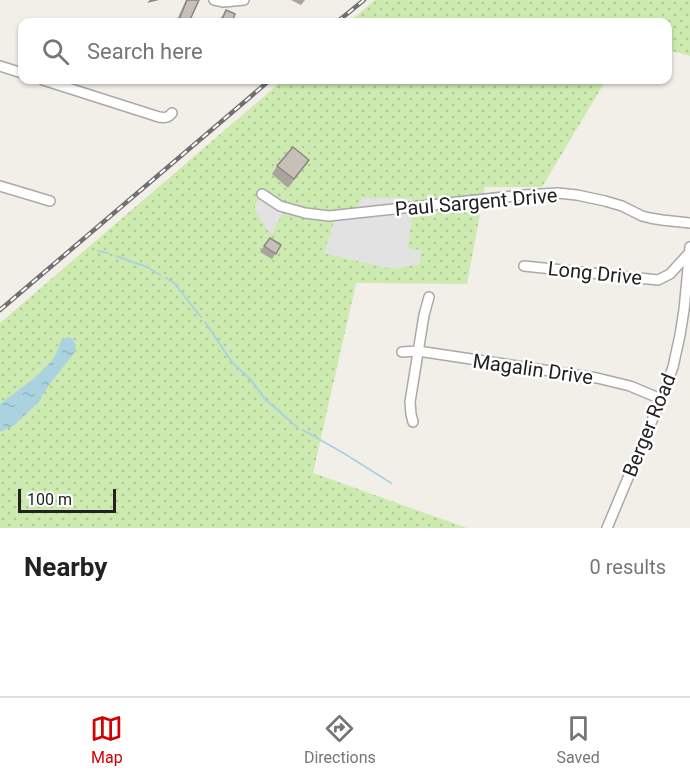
<!DOCTYPE html>
<style>
body{margin:0;font-family:Roboto,sans-serif;background:#f2f2f2;color:#222}
.scale{position:absolute;left:18px;bottom:15px;width:98px;box-sizing:border-box;padding-left:6px;border:3px solid #222;border-top:0;font-size:16px;line-height:21px;white-space:nowrap;color:#222;-webkit-text-stroke:4px #fff;paint-order:stroke}
.list{margin:0;padding:0;list-style:none}
h2{display:flex;justify-content:space-between;align-items:center;height:78px;margin:0;padding:0 24px;font-size:26px}
h2 small{font-size:20px;font-weight:400;color:#767676}
.icon{flex:none;width:33px;height:33px;fill:none;stroke:currentColor;stroke-width:2;stroke-linecap:round;stroke-linejoin:round}
.map{position:relative;flex:none;width:690px;height:528px;overflow:hidden}
.search{position:absolute;background:#fff;box-shadow:0 2px 4px #0004;left:18px;right:18px;top:18px;height:66px;display:flex;align-items:center;gap:15px;box-sizing:border-box;padding:0 21px;border-radius:12px;color:#767676;font-size:22px}
.sheet{height:168px;background:#fff}
nav{display:flex;justify-content:space-around;align-items:center;box-sizing:border-box;height:84px;border-top:2px solid #e0e0e0;background:#fff;font-size:16px;color:#767676}
nav a{display:grid;justify-items:center;gap:3px}
nav .on{color:#d40000}
.map>svg:first-child{display:block}
.grass{fill:url(#grass-dots)}
.parking{fill:#e2e2e2}
.water{fill:url(#water-ripples)}
.lines{fill:none;stroke-linecap:round;stroke-linejoin:round}
.stream{stroke:#aad3df;stroke-width:2}
.minor-casing{stroke:#a9a9a9;stroke-width:12}
.minor{stroke:#fff;stroke-width:9}
.rail-casing{stroke:#707070;stroke-width:4.5}
.rail{stroke:#fff;stroke-width:2;stroke-dasharray:7;stroke-linecap:butt}
.wall{fill:#aba49e}
.shaded-wall{fill:#8b8681}
.building{fill:#c7bfb8;stroke:#8b8681;stroke-width:1.5}
.labels{text-anchor:middle;stroke-width:5;stroke-linejoin:round;paint-order:stroke}
.street-label{font-size:20px;fill:#222;stroke:#fff}
</style>
<div class="map">
<svg width="690" height="528" viewBox="0 0 690 528">
<defs>
<pattern id="grass-dots" width="8" height="8" patternUnits="userSpaceOnUse" patternTransform="scale(1.5)"><rect width="8" height="8" fill="#cdebb0"/><path d="M2 2h.1M6 6h.1" fill="none" stroke="#b0c997" stroke-width="1.8" stroke-linecap="round"/></pattern>
<pattern id="water-ripples" width="26" height="14" patternUnits="userSpaceOnUse" patternTransform="scale(1.5)"><rect width="26" height="14" fill="#aad3df"/><path d="M2 4q2-2 4 0t4 0M15 11q2-2 4 0t4 0" fill="none" stroke="#92b5bf"/></pattern>
</defs>
<rect width="100%" height="100%" fill="#f2efe9"/>
<path class="grass" d="M375 0H690V56L668 50V22H349Z
M283 80H606L542 187H485L467 284 356 283 313 473 467 528H0V323Z"/>
<path class="parking" d="M260 195 283 212 272 234 267 230 255 209V205Z
M362 198H412L411 203 356 209Z
M414 211 407 248 421 250 419 265 406 266 399 269 382 267 324 253 335 219Z"/>
<path class="water" d="M68 337 73 339 76 345 75 352 49 385 38 403 13 426 0 432V404L33 379 47 366 54 358 62 339Z"/>
<g class="lines">
<path class="stream" d="M98 251 108 253
M116 256 147 267 160 275
M166 278 174 283 201 317
M205 322 232 362 251 380 265 399 297 427
M303 430 345 454 391 483"/>
<g class="minor-casing">
<path id="minor" d="M214 0 224 2 244 0
M0 66 22 73
M43 80 159 117C165 118 168 118 172 113
M0 186 50 201
M262 194 280 206 305 213 329 216 523 195 558 193 577 195 605 201 622 206 642 216 650 218 662 220 690 223
M524 266 658 280 670 274 690 252
M402 352 418 351 597 378 630 386 661 399
M413 422 411 414 410 402 424 315 429 297
M607 528 661 399 673 367 680 335 684 310 690 247"/>
</g>
<use href="#minor" class="minor"/>
<g class="rail-casing">
<path id="rail" d="M337 22 364 0
M0 310 270 80"/>
</g>
<use href="#rail" class="rail"/>
</g>
<path class="wall" d="M186 0H199L189 22H176Z
M291 0H305L301 5Z
M226 10 232 22H218Z
M309 160 288 188 272 174 277 166Z
M270 238 281 245 272 259 260 252Z"/>
<path class="shaded-wall" d="M150 0H159L147 3Z"/>
<path class="building" d="M187 0H199L189 22H178Z
M226 10 235 14 232 22H221Z
M293 147 309 160 294 179 277 166Z
M270 238 281 245 276 254 264 246Z"/>
<g class="labels">
<g class="street-label">
<text transform="translate(476 202) rotate(-5)" y="7">Paul Sargent Drive</text>
<text transform="translate(595 273) rotate(6)" y="7">Long Drive</text>
<text transform="translate(533 369) rotate(8)" y="7">Magalin Drive</text>
<text transform="translate(649 425) rotate(-68)" y="7">Berger Road</text>
</g>
</g>
</svg>
<div class="scale">100 m</div>
<div class="search"><svg class="icon" aria-label="search" viewBox="0 0 24 24"><circle cx="10" cy="10" r="6"/><path d="M15 15l6 6"/></svg>Search here</div>
</div>
<section class="sheet">
<h2>Nearby<small>0 results</small></h2>
<ul class="list">
</ul>
</section>
<nav>
<a class="on"><svg class="icon" aria-label="map" viewBox="0 0 24 24"><path d="M3 6l6-2 6 2 6-2v14l-6 2-6-2-6 2zM9 4v14M15 6v14"/></svg>Map</a>
<a><svg class="icon" aria-label="directions" viewBox="0 0 24 24"><path d="M12 3l9 9-9 9-9-9zM9 14v-3h6M13 9l2 2-2 2"/></svg>Directions</a>
<a><svg class="icon" aria-label="saved" viewBox="0 0 24 24"><path d="M7 4h10v16l-5-4-5 4z"/></svg>Saved</a>
</nav>
